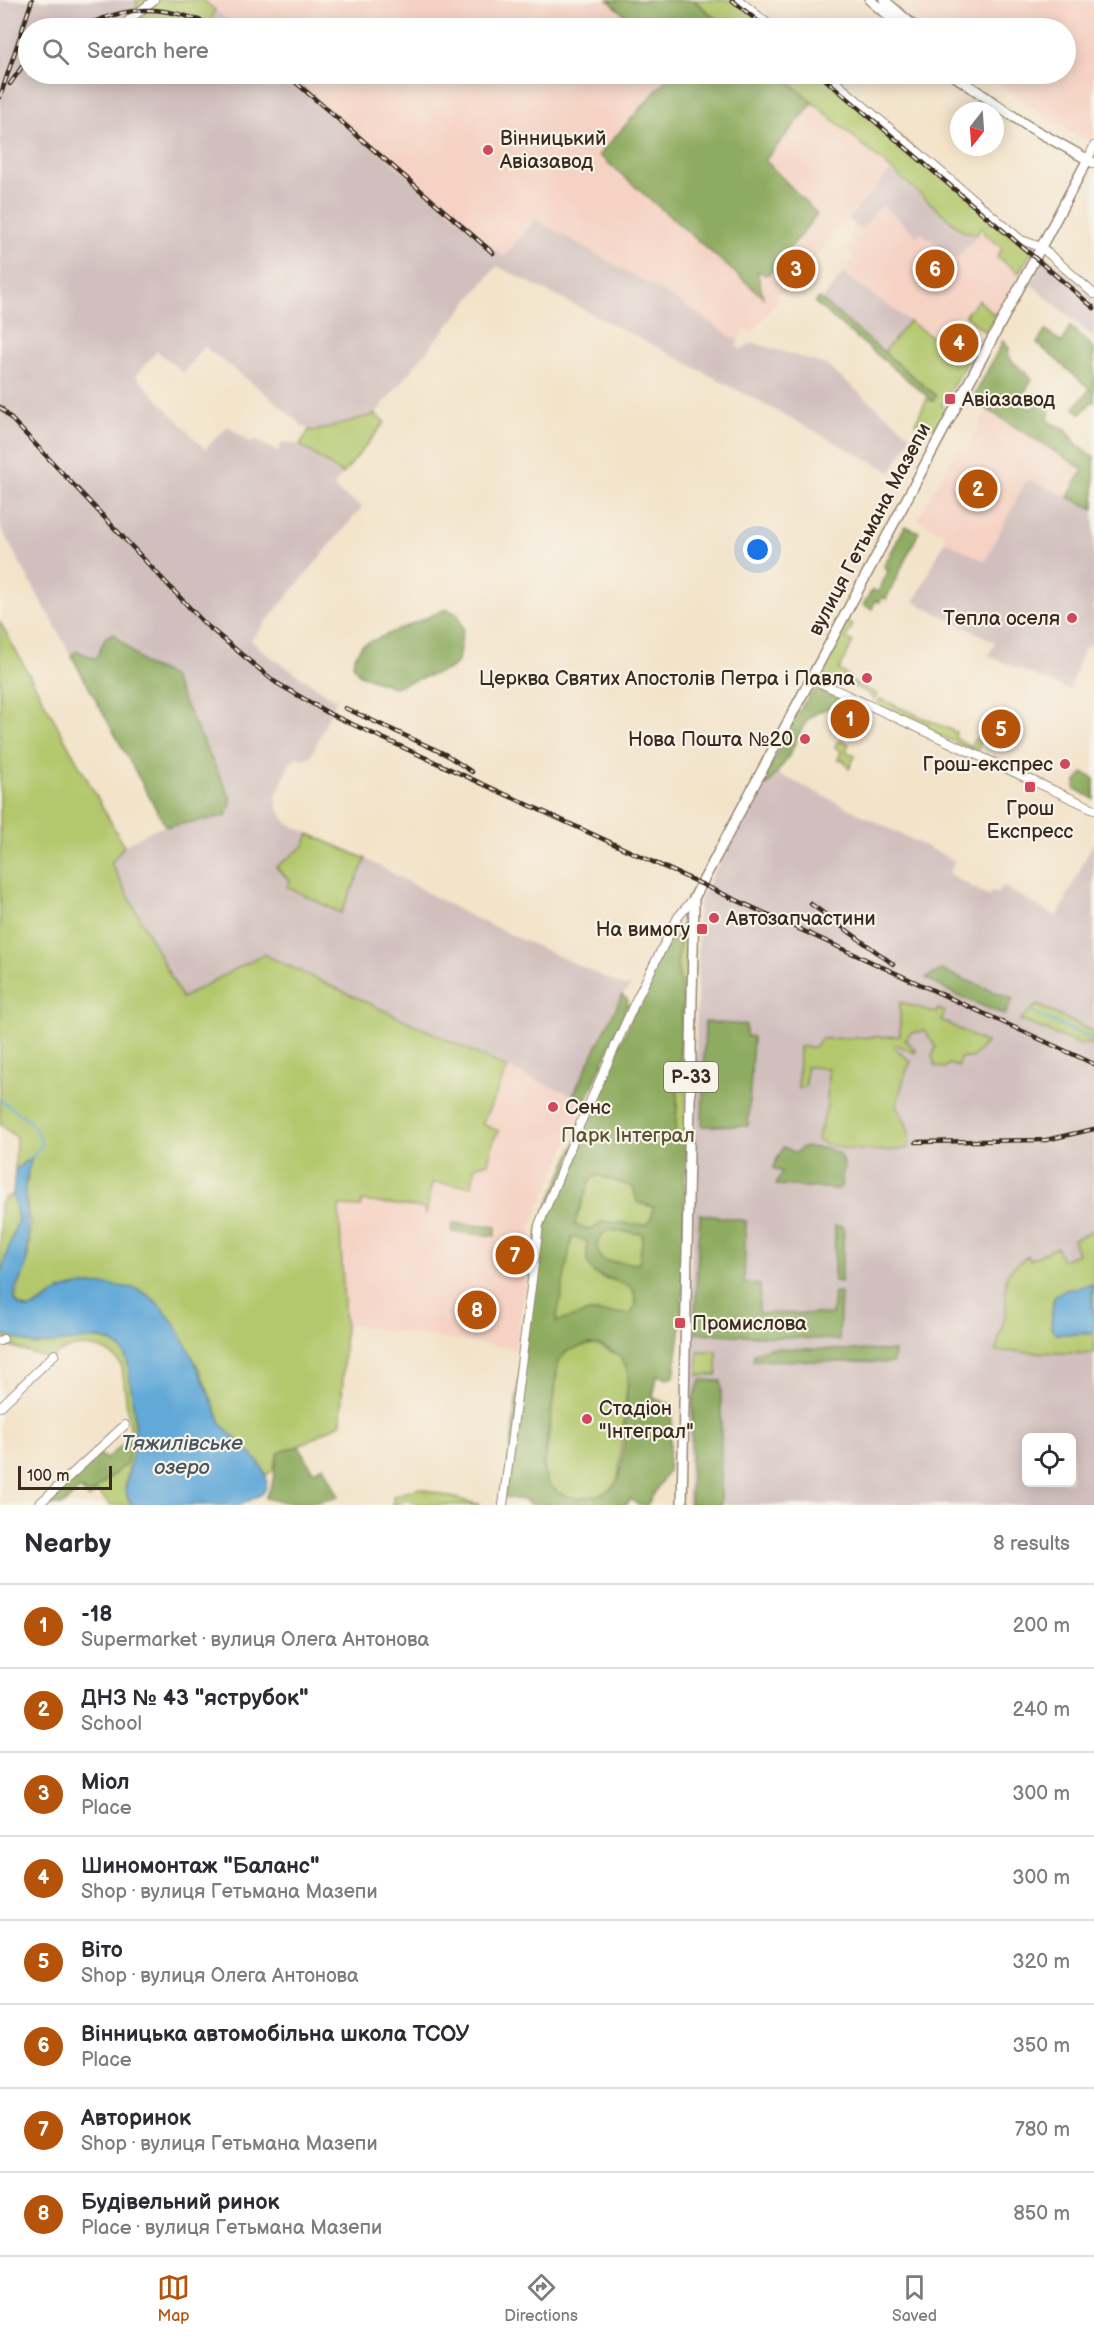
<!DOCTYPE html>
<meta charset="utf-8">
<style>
body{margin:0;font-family:"Balsamiq Sans",sans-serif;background:#f7f7f7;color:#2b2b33}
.controls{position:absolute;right:18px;bottom:18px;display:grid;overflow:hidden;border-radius:9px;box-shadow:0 3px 15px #0003}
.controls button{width:54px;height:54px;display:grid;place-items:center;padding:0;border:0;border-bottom:2px solid #e1e1e2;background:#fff;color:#2b2b33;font:30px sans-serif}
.compass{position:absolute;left:950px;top:102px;width:54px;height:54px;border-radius:50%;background:#fff;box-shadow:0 3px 15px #0003;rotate:197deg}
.scale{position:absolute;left:18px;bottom:15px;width:94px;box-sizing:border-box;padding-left:6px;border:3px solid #3b2a1e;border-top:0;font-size:16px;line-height:21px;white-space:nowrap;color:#3b2a1e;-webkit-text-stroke:4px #f7f3e8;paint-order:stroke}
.you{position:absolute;left:758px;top:550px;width:21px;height:21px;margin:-15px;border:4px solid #fff;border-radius:50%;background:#1a73e8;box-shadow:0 0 0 9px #1a73e833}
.badge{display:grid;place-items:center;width:39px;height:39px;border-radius:50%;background:#b45309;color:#fff;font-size:20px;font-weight:700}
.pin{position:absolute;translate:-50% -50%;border:3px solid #fff;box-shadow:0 2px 6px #0006}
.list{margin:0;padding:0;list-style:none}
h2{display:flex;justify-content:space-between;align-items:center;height:78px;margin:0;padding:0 24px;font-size:26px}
h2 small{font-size:20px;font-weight:400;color:#7c7c81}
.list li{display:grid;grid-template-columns:39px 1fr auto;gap:18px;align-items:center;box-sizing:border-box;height:84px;padding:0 24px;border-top:2px solid #e1e1e2}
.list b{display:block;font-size:22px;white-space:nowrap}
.list p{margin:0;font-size:20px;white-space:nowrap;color:#7c7c81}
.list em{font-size:20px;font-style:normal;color:#7c7c81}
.icon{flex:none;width:33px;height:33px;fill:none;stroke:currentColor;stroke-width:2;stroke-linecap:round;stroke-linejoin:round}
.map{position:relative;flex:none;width:1094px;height:1505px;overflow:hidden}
.search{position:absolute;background:#fff;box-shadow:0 3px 15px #0003;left:18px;right:18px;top:18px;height:66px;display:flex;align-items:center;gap:15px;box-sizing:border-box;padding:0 21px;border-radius:33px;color:#7c7c81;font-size:22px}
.sheet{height:750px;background:#fff}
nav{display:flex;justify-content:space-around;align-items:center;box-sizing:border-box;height:84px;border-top:2px solid #e1e1e2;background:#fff;font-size:16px;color:#7c7c81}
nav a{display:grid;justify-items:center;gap:3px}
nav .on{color:#b45309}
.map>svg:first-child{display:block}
.built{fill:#f5d2c3}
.industrial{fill:#d1bfbd;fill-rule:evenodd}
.green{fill:#b3c86d;stroke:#777946;stroke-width:1.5;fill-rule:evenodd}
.forest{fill:#8eac60;stroke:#646b3f;stroke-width:1.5;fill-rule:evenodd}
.water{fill:#62a9d8;stroke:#4e6a7b;stroke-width:1.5}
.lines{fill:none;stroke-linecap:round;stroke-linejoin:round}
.stream{stroke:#62a9d8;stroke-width:2}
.minor-casing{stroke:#978674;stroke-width:10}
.major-casing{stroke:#978674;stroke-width:12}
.minor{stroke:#fff;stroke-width:8}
.major{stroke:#fff;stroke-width:9}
.rail-casing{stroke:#3b2a1e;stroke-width:4.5}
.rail{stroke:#f7f3e8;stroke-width:2;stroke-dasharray:7;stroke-linecap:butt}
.poi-dot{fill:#d1495b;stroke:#f7f3e8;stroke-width:2}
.labels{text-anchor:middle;stroke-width:4.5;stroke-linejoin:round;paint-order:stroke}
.shield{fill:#f7f3e8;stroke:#73665b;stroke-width:1.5}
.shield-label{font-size:18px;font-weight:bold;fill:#3b2a1e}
.poi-label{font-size:20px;fill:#3b2a1e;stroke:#f7f3e8;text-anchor:start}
.street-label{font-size:20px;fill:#3b2a1e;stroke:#f7f3e8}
.park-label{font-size:20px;fill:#595232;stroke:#f7f3e8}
.water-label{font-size:21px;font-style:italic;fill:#49565f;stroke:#f7f3e8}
</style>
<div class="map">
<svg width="1094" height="1505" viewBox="0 0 1094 1505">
<rect width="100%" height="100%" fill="#f7f3e8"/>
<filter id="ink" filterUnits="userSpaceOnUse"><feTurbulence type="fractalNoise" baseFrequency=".0167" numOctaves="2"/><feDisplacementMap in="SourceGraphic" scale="12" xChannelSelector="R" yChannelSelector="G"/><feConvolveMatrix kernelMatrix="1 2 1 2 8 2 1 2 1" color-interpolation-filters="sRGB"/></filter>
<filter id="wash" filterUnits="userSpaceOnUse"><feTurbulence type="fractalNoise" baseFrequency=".008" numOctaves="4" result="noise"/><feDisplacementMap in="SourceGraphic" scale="24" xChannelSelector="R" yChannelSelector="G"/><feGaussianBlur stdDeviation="1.35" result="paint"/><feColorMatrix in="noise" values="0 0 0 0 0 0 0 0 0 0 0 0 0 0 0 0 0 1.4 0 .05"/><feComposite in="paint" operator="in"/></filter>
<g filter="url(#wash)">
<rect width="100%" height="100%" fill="#f3e3c9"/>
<path class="built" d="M203 0H694L728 28H237Z
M918 0H1094V142L1078 136 1049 120 985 74H1066V28H931L910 11Z
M289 74H780L890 171 787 290 783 294 780 291 775 297 778 300 752 334 746 329 737 341 682 303 535 219 504 257Z
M882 205 916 235 920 232 956 259 978 234 982 236 983 233 1002 248 997 258 1021 274 987 337 961 314 937 341 842 272 854 258 846 249 854 238 850 235 853 224 860 229Z
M987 411 1083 469 1068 497 1027 480 985 561 943 540 945 534 917 520 957 448 965 451Z
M508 1068 587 1099 532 1225 516 1348 345 1325 339 1206 361 1207 362 1201 432 1183 488 1162 498 1132 482 1125Z"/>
<path class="industrial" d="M0 0H136L135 12 87 28H28V74H289L504 257 535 219 682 303 739 342 736 346 741 349 754 343 826 365 909 434V440L891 472 657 347 497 266 375 414 316 431 305 428 271 398 204 346 183 373 157 351 136 376 205 449 228 426 251 443 254 439 257 440 277 452 283 442 300 445 343 474 334 485 337 491 362 507 251 640 265 653 336 700 311 756 304 759 297 757 290 763 276 796 277 807 287 823 309 834 304 846 277 867 341 912 366 859 466 914 624 986 631 985 618 1000 573 1095 530 1078 263 954 182 999 111 863 122 847 152 830 166 826 0 527Z
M215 10 237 28H207Z
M145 18 165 25 169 28H130L135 21Z
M890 171 963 231 978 234 957 259 920 232 917 236 882 205 860 230 848 219Z
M1045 255 1094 298V338L1031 284Z
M843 273 909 321 884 352 822 300Z
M1083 469 1094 476V645L1090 644 1084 649 1069 690 988 656 995 642 914 602 945 541 985 561 1027 479 1068 497Z
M771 770 955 861 949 874 977 890 989 896 991 891 997 894 1002 886 1057 917 1094 841V1505H687L699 900ZM1026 1438H1072V1482H1026Z"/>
<path class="green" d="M136 0H203L215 10 207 28H169L146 18 135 21 131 14 137 7Z
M694 0H739L773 28H728Z
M780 74H826L1021 240 1036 245 1019 273 997 257 1002 248 983 233 984 230 980 228 978 234 963 231Z
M979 300 996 317 987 334 965 315Z
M909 321 937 341 946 337 970 358 941 405 947 409 935 427 915 423 927 399 933 401 936 396 884 352Z
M375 414 385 422 343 474 300 445 309 430 316 431Z
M0 622 124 846 111 863 182 998 263 954 508 1068 482 1124 499 1131 494 1139 488 1163 475 1166 472 1186 432 1183 426 1215 423 1208 362 1201 361 1207 339 1206 345 1325 341 1423 299 1446 278 1453 273 1470 265 1476 260 1464 222 1425 200 1371 185 1343 155 1300 132 1288 85 1285 61 1290 31 1309 20 1306 15 1299 28 1256 30 1223 24 1188 28 1179 25 1161 15 1170 16 1137 0 1124Z
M846 622 853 625 846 638 853 642 839 670 850 677 851 681 877 694 874 700 868 693 843 681 839 684 821 673Z
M880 699 956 732 955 738 971 746 975 738 980 740 978 750H972L876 707Z
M842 741 849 744 846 751 855 756 849 769 844 761 838 759 841 752 835 747 837 742Z
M309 834 366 859 341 913 287 887 290 881 276 867 304 846Z
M685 917 687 926 681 938 687 942 686 1141H675L683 994 677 966 680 943 675 937Z
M900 1002 936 1013 938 1009 945 1012 941 1020 986 1043 972 1058H960L958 1067 949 1064 944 1068 935 1066 932 1055 936 1047 925 1031 911 1033 905 1040 916 1050 915 1053 897 1045 894 1047 911 1062C902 1076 902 1090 896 1105 903 1118 913 1132 908 1148 890 1153 833 1151 817 1140L827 1106 828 1068 806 1067V1086L798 1089 799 1047H814L821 1039 900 1036Z
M1037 1005 1094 1032V1045L1088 1043 1081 1045 1020 1020Z
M598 1175 633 1187 638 1203 653 1207 652 1217 647 1225 602 1222 592 1230 574 1225 590 1180Z
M13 1195 18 1219 0 1275V1203L6 1197Z
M609 1230 643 1233 639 1265 606 1261 601 1258C594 1247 597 1235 609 1230Z
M1094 1230V1354L996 1351 1006 1311V1277L1010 1270 1028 1256 1030 1260 1057 1247 1062 1260 1078 1254 1073 1240ZM1092 1284 1091 1334H1058L1051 1329 1053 1300 1057 1294Z
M572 1237 587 1241C588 1295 608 1267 634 1291L636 1305 631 1314 589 1312 555 1323Z
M0 1333 8 1337 98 1338C107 1341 117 1343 123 1351 134 1365 136 1433 133 1452 130 1469 119 1490 132 1505H110L97 1491 89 1499 80 1489 90 1494 127 1463 131 1437 122 1367C107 1341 71 1341 50 1359L7 1345 1 1349Z
M595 1344 618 1355 625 1363 628 1376 618 1479 609 1494 591 1504H575L564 1499 548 1485 544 1472 559 1358 571 1348Z
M698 1351H717V1375H698Z
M419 1488 480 1505H421L407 1500 393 1505V1496Z"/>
<path class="forest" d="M608 0H693L726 28H639Z
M671 74H779L813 103 765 160 817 214 770 273 766 275 757 271 763 297 599 155Z
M819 298 936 396 933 401 815 303Z
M1070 326 1094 348V402L1092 401 1081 414 1074 408 1090 389 1037 343 1046 330 1062 343Z
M1003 341 1009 348V358L1032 379 1019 403 1031 409 1048 397 1051 401 1048 421 1068 431 1076 444 1094 457V509L1068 497 1083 469 972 400Z
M905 526 919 532 886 599 882 597 880 602 875 601 872 609 863 605 872 590 878 592 888 572 884 566Z
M446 609 458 614 463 629 458 661 450 669 394 687 360 675 353 666 354 658 362 645Z
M113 633 146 665 171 675 230 797 231 805 226 816 166 827 71 655 77 651 96 659 105 638Z
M818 690 841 700 838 706C800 713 805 728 788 757 782 767 774 775 768 785L762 784C772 765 801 695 818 690Z
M1083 773 1094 778V799L1075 789 1076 781Z
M675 937 680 943 677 966 683 994 675 1140 686 1141 682 1318 674 1377 667 1379 657 1375 653 1398 673 1405 668 1471 647 1505H638L631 1499 626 1505 528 1504V1501L504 1497 539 1225 664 945ZM598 1175 633 1187 637 1202 653 1207 652 1217 647 1225 602 1222 592 1230 574 1225 590 1180ZM609 1230 643 1234 639 1264 606 1261 601 1258C594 1247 597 1235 609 1230ZM572 1237 587 1241V1262L593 1272 628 1286 634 1291 636 1305 631 1314 589 1312 556 1322ZM589 1344C607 1344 627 1356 628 1376 626 1398 625 1466 617 1482 601 1505 546 1505 543 1468L558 1362 567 1351Z
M941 970 1013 999 1005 1015 956 995 926 978Z
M622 995 628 1000 627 1008 587 1099 573 1095Z
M705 1022 746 1025V1036L753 1037 748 1126H702Z
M783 1147 796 1153 802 1147 825 1148 838 1153 844 1164 841 1187 838 1189 776 1185 782 1172 773 1168Z
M700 1214 746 1221 744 1283 760 1285 759 1313 832 1314 834 1293H841L839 1340 696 1333 695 1314Z
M453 1223 496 1227 495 1236 452 1232Z
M835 1226 844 1227 841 1282 834 1281Z
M769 1348 894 1351 893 1363 753 1360 754 1354Z
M701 1380 721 1381V1505H690L693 1399Z
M131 1437 127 1463 90 1494 80 1489 63 1505H45L99 1454 106 1459Z
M299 1446 313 1471 324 1466 339 1497C313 1505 290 1505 265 1498L272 1485 278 1453Z"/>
<path class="water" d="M32 1157C30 1167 24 1180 25 1189 26 1216 30 1236 26 1264 25 1277 10 1288 16 1302 20 1306 23 1309 28 1309 38 1309 50 1295 60 1291 80 1282 110 1284 132 1288 175 1297 204 1385 220 1421 228 1439 283 1469 262 1494L241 1505H132L125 1490 133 1451 135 1421 128 1363 123 1351 112 1342 98 1338 35 1345 0 1333V1275L18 1219 13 1195 15 1170Z
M1092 1284 1094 1333 1055 1334 1051 1326 1054 1297 1062 1291Z"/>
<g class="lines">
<path class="stream" d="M1033 1013 1094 1039
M0 1100C19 1115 34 1117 42 1144L32 1158"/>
</g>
</g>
<g filter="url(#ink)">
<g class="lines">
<g class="minor-casing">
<path id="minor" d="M739 0 773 28
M119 28 154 0
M826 74 1021 240 1041 247 1094 294
M1088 159 1094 146
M810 678 1094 809
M0 1341 3 1339
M0 1407 55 1354
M38 1505 125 1425
M503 1505 539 1225 580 1124 637 998 678 917 694 898"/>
</g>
<g class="major-casing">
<path id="major" d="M870 0 902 28
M884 0 916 28
M952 74 1026 125 1094 163
M682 1505 694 898 1088 159"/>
</g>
<use href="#minor" class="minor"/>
<use href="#major" class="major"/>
<g class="rail-casing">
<path id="rail" d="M732 0 766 28
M80 28C132 3 166 5 219 28
M286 74 493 253
M819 74 1094 308
M10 84 28 58
M0 97 32 0
M0 407 205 624 275 682 330 714 1094 1064
M345 708 445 754 472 772
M811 904 893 964
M916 1142 1046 1140 1094 1129"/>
</g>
<use href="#rail" class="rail"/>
</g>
</g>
<g class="poi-dot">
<circle cx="488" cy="150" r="6"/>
<rect x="944" y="393" width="12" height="12" rx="3"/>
<circle cx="1072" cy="618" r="6"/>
<circle cx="867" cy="678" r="6"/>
<circle cx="805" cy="739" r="6"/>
<circle cx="1065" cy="764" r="6"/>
<rect x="1024" y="781" width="12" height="12" rx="3"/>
<circle cx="714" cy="918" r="6"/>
<rect x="696" y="923" width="12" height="12" rx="3"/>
<circle cx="553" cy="1107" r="6"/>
<rect x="674" y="1317" width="12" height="12" rx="3"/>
<circle cx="587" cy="1419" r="6"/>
</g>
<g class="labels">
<rect class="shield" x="664" y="1062" width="54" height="30" rx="4.5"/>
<g class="shield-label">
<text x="691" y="1083">Р-33</text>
</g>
<g class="poi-label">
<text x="500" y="145">Вінницький<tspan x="500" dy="23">Авіазавод</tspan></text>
<text x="962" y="406">Авіазавод</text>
<text x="1060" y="625" text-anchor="end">Тепла оселя</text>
<text x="855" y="685" text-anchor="end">Церква Святих Апостолів Петра і Павла</text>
<text x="793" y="746" text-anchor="end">Нова Пошта №20</text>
<text x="1053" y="771" text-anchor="end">Грош-експрес</text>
<text x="1030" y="815" text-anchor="middle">Грош<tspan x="1030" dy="23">Експресс</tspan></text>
<text x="726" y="925">Автозапчастини</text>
<text x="690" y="936" text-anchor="end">На вимогу</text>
<text x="565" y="1114">Сенс</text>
<text x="692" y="1330">Промислова</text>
<text x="599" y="1415">Стадіон<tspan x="599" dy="23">"Інтеграл"</tspan></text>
</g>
<g class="street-label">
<text transform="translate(869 529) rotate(-62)" y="7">вулиця Гетьмана Мазепи</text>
</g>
<g class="park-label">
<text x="628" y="1142">Парк Інтеграл</text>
</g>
<g class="water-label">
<text x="182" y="1450">Тяжилівське<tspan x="182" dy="24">озеро</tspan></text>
</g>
</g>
</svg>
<div class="controls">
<button><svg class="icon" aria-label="locate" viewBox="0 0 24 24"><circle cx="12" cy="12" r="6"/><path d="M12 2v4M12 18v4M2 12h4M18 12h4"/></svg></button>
</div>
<svg class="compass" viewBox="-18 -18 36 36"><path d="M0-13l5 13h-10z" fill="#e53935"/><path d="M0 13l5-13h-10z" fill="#7c7c81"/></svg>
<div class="scale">100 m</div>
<div class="you"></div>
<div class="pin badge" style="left:850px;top:719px">1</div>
<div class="pin badge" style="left:978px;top:489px">2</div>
<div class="pin badge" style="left:796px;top:269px">3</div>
<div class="pin badge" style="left:959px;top:343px">4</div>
<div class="pin badge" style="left:1001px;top:729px">5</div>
<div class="pin badge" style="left:935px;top:269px">6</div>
<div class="pin badge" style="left:515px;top:1255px">7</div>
<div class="pin badge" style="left:477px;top:1310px">8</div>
<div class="search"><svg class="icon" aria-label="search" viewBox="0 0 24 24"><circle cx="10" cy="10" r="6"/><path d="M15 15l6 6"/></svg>Search here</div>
</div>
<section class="sheet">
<h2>Nearby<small>8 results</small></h2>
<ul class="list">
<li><span class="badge">1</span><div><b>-18</b><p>Supermarket · вулиця Олега Антонова</p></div><em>200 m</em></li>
<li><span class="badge">2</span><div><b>ДНЗ № 43 &quot;яструбок&quot;</b><p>School</p></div><em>240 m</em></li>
<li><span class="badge">3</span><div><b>Міол</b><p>Place</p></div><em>300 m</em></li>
<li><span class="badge">4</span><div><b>Шиномонтаж &quot;Баланс&quot;</b><p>Shop · вулиця Гетьмана Мазепи</p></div><em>300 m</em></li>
<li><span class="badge">5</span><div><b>Віто</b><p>Shop · вулиця Олега Антонова</p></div><em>320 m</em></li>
<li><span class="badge">6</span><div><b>Вінницька автомобільна школа ТСОУ</b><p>Place</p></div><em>350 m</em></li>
<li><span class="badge">7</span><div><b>Авторинок</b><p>Shop · вулиця Гетьмана Мазепи</p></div><em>780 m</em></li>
<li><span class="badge">8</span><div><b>Будівельний ринок</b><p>Place · вулиця Гетьмана Мазепи</p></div><em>850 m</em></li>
</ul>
</section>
<nav>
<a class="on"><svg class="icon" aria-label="map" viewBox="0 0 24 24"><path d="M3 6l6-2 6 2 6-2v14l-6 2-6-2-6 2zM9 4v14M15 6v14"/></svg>Map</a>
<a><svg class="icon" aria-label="directions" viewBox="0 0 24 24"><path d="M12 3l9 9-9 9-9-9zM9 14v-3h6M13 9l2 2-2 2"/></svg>Directions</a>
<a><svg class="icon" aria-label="saved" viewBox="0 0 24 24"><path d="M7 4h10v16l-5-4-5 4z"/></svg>Saved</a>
</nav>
